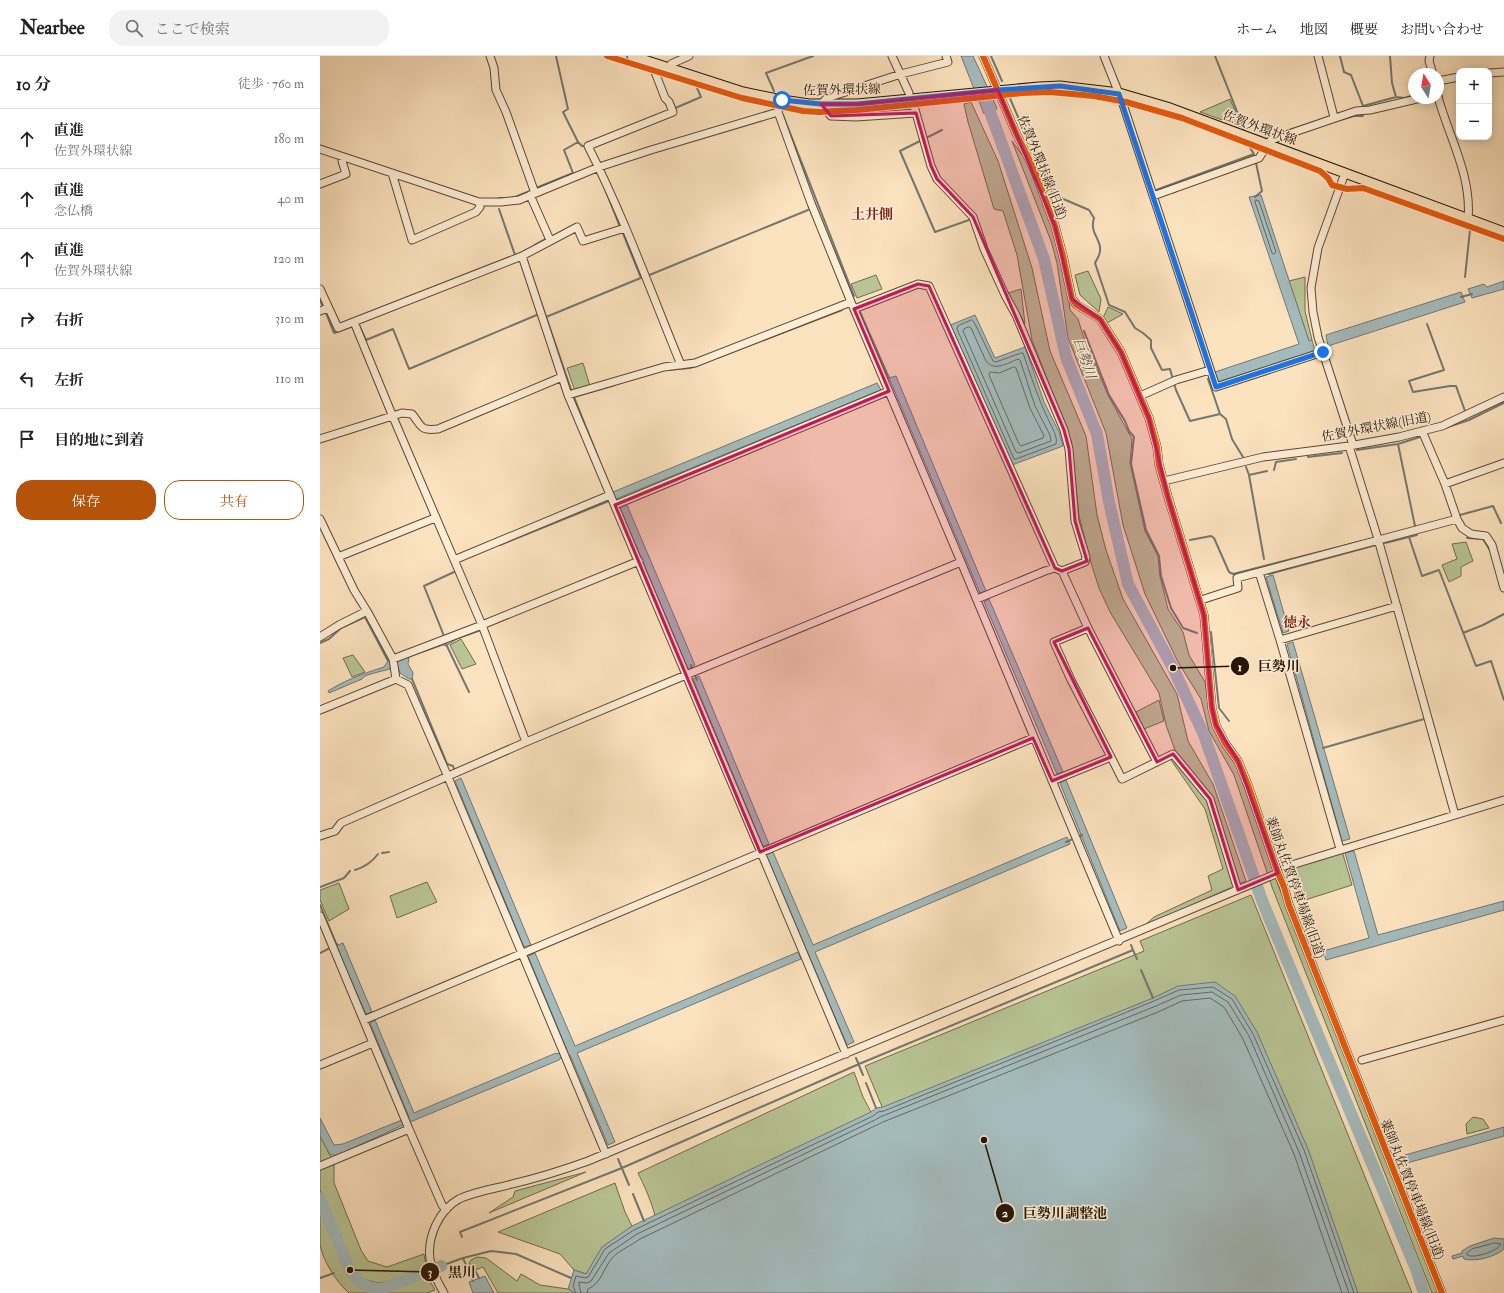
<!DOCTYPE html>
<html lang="ja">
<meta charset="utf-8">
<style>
body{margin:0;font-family:"IM FELL Double Pica","Noto Serif JP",serif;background:#f2f2f2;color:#222}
.controls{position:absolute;right:12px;top:12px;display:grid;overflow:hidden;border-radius:8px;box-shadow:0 2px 10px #0003}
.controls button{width:36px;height:36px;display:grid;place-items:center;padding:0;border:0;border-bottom:1px solid #e0e0e0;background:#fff;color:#222;font:20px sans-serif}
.compass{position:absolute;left:1088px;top:12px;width:36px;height:36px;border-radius:50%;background:#fff;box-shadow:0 2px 10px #0003;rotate:349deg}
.stop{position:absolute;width:12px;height:12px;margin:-9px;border:3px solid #1a73e8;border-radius:50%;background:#fff}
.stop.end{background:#1a73e8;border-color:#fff;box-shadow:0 1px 4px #0008}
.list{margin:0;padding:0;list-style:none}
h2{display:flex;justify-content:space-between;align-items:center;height:52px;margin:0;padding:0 16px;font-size:17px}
h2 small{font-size:13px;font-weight:400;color:#767676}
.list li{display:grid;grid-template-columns:26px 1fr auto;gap:12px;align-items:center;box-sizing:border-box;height:60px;padding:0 16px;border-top:1px solid #e0e0e0}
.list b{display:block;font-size:15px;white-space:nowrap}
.list p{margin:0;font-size:13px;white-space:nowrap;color:#767676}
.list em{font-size:13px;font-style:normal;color:#767676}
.actions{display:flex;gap:8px;padding:12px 16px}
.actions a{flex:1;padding:9px 0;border:1px solid #b45309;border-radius:16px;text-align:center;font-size:14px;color:#b45309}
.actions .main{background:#b45309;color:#fff}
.icon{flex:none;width:22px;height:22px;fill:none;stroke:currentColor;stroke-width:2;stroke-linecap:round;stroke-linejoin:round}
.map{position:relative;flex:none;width:1184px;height:1237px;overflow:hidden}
header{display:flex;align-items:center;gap:24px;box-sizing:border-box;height:56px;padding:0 20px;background:#fff;border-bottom:1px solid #e0e0e0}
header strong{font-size:19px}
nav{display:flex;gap:22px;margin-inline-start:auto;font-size:14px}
.search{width:280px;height:36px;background:#f2f2f2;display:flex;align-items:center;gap:10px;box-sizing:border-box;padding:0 14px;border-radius:16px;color:#767676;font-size:15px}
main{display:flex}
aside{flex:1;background:#fff}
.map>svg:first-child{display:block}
.green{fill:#b9c596;stroke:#706c4c}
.water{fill:#a4bbbd;stroke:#727872}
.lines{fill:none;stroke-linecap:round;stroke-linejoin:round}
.shore{stroke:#666860;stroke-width:1}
.stream{stroke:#727872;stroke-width:2}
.river{stroke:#a4bbbd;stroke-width:12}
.minor-casing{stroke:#5c4831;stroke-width:9}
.major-casing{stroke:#271402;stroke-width:11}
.minor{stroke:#fdedd5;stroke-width:7}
.major{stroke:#fce3bf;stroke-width:9}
.cycleway-casing{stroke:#fdedd5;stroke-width:8}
.cycleway{stroke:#e8590c;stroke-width:6}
.route{stroke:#1a73e8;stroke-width:5}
.marked{fill:#c2185b;fill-opacity:0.2;stroke:#c2185b;stroke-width:3;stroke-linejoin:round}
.labels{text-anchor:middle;stroke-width:3;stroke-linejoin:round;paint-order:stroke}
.street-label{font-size:13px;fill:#271402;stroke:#fdedd5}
.neighbourhood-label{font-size:14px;font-weight:bold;fill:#7a1f14;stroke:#fdedd5}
.water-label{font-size:14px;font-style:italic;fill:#534e43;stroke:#fdedd5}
.leader{fill:none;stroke:#271402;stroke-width:1.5}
.callout-dot{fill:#271402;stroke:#fdedd5;stroke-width:1.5}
.mark-label{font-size:12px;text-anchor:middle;font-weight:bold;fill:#fff}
.callout-label{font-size:14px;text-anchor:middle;font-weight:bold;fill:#271402;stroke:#fdedd5;stroke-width:3;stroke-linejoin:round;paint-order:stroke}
</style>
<header>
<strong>Nearbee</strong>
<div class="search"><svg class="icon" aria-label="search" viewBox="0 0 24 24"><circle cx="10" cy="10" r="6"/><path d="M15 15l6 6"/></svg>ここで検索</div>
<nav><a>ホーム</a><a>地図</a><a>概要</a><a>お問い合わせ</a></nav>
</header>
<main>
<aside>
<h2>10 分<small>徒歩 · 760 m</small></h2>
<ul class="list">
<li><svg class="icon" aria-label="ahead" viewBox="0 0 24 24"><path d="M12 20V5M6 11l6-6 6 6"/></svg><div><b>直進</b><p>佐賀外環状線</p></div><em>180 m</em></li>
<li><svg class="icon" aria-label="ahead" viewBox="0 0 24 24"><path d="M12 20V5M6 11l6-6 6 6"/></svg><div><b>直進</b><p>念仏橋</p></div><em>40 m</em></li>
<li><svg class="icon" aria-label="ahead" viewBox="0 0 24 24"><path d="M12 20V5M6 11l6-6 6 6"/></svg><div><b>直進</b><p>佐賀外環状線</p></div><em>120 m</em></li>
<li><svg class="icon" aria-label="right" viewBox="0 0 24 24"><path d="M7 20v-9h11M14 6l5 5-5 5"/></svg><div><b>右折</b></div><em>310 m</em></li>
<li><svg class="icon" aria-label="left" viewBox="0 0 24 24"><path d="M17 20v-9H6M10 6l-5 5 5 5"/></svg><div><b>左折</b></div><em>110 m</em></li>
<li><svg class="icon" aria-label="arrive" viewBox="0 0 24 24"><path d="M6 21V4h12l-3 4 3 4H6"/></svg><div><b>目的地に到着</b></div></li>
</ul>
<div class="actions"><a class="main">保存</a><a>共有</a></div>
</aside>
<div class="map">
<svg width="1184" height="1237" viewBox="0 0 1184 1237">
<rect width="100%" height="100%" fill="#fce3bf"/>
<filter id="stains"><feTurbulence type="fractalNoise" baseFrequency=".005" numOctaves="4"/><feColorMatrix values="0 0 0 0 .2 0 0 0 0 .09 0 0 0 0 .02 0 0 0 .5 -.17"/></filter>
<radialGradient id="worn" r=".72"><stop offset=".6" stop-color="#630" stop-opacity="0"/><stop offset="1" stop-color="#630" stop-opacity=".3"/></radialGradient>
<path class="green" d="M910 43 922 71 880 56Z
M651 46 678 105 712 212 730 295 766 380 777 459 786 494 803 543 857 638 868 685 893 728 926 825 824 870 834 861 892 834 888 820 903 813 885 753 851 704 856 697 846 669 839 637 790 556 779 532 771 507 759 460 751 385 712 284 697 199 683 155 674 153 648 66 644 48Z
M692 85 706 104 736 180 747 230 750 254 758 263 763 279 788 339 812 383 810 407 825 475 838 500 840 520 848 553 863 576 869 599 885 626 890 660 902 688 917 710 958 829 1120 1237H1112L952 831 914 719 889 675 881 643 858 606 825 538 803 469 786 377 748 282 737 207 731 185Z
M768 215 781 243 779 256 760 239 755 219Z
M556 219 562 233 537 242 531 228Z
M985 221V255L992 284 989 285 969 225Z
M701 233 705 268 688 237Z
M788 251 803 258 787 267 783 262Z
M263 307 270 330 255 335 247 312Z
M1146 486 1153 505 1141 511V520L1129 526 1122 509 1137 503 1132 488Z
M141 583 156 608 142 613 130 589Z
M33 599 45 616 32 621 23 602Z
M839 644 844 665 824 673 816 656Z
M1022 795 1032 829 982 845 970 812Z
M107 826 117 846 77 862 70 840Z
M19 827 29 853 9 865 0 844V834Z
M931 839 1092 1237H1031L340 1180C335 1155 329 1139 318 1117L534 1016 543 1041 551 1056 575 1082 545 1010 824 895 820 885Z
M1153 1061 1163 1063 1169 1072 1147 1078 1146 1068Z
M0 1080 14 1107V1127L41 1194 48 1205 67 1211 104 1198 106 1210 72 1225 58 1227 43 1223 32 1210 0 1134Z
M266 1116 169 1157 193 1141 195 1135Z
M295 1127 305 1156 312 1170 329 1189 266 1218 254 1214 240 1198 178 1176Z
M0 1154 26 1218 43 1233 58 1236 72 1234 107 1220 115 1234 107 1237H29C17 1227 3 1205 0 1189 0 1178 0 1165 0 1154Z
M157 1201 166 1202 197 1225 201 1218 220 1229 248 1233 257 1237H178L163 1211 153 1215 149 1207 151 1204Z"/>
<path class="water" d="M641 0H653L677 52 675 55 664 58Z
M941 139 989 285 992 284 995 295 897 326 895 316 979 288 929 141Z
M1184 225V233L1152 242 1148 233 1164 228 1167 231Z
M1141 236 1145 246 1008 290 1006 279Z
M655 259 675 302 705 291 724 346 739 376 743 390 692 409 630 269Z
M576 320 666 535 660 537 569 322Z
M557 327 561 334 296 443 293 436Z
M307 449 375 609 368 613 300 452Z
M953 519 969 575 963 577 946 521Z
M669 543 743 716 737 718 664 546Z
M160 573V575L137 583 126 590 123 589 89 601 88 608 93 617 92 623H89L80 617 77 609 70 611V613L54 617 45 620 42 623 9 637 8 635C25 624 45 617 64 611L68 605H69L70 607 77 606 80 602Z
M973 586 1030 783 1022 785 967 588Z
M379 620 449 788 443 790 373 623Z
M141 722 211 889 204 891 135 725Z
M746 724 807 872 800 875 740 727Z
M747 781 750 788 495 896 534 986 527 989 446 799 453 796 493 889Z
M1034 795 1058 879 1184 845V854L1006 904 1003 895 1049 882 1025 797Z
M17 887 18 889 23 887 52 956 46 958 15 888Z
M478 896 481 903 257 997 295 1086 288 1089 250 999 239 1003V1004L83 1069 18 1099H10L0 1080V1062L14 1089 23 1088 89 1061 50 967 55 964 94 1057 236 997 237 998 247 994 208 900 215 897 255 990Z
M895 926 915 940 937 976 988 1093 1038 1237H255L248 1233 254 1214 266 1218 282 1191 312 1170 551 1056 556 1052 563 1051 833 942 858 930Z
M1184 1071V1080L1087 1107 1085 1099Z
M1174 1182 1184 1183V1193C1175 1201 1156 1206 1144 1203L1143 1200 1133 1203 1132 1200 1142 1197V1195L1150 1190Z
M165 1220 174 1237H153L149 1226Z"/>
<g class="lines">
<path class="shore" d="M936 144 939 145 956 196 954 198 952 197 935 146Z
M652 264 654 266 673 305 676 306 701 297H703C711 320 718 343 729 365 732 372 738 381 736 388L696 403H694L637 273 638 270Z
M649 271 651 272 666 305C674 316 688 307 698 303L700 304 715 350 730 379 731 385 699 397 696 396 643 275 644 273Z
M694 311 696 312 710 352 724 380 723 382 701 390 699 388 669 319 670 316 679 317Z
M1175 1187 1181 1188C1178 1195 1154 1203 1147 1199V1197L1152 1193Z
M256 1237 253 1230 256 1220 265 1222 268 1221 285 1193 314 1174 553 1060 558 1056 564 1055 834 945 859 934 893 931 912 943 933 978 984 1094 1034 1237
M261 1237 259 1229V1226L267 1227 271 1225 289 1197 317 1178 555 1064 560 1061 836 950 861 939 892 936 908 946 929 980 979 1096 1029 1237
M267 1237 268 1233C282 1227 283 1212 293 1201 300 1194 312 1189 320 1183L563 1066 838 956 862 945 890 942 904 951 923 983 974 1098 1022 1237"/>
<path class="stream" d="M236 0 248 53 243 56 258 86 262 90H265
M671 0 682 25
M895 0 924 73
M1020 0 1024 16 1031 19 1043 50 1076 41 1085 42 1094 39
M1070 0 1072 27 1076 41
M1118 27 1122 41
M454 35 446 17 493 0
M689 40 701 68 712 82 717 101 734 139 769 154 774 162C769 178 782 183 780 195 780 199 777 203 775 207L789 249 805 256 815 272 823 277 831 284V292L842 314 850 313 856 334 870 365 900 358 906 363 912 383 923 401
M353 53 381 41 377 32
M463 59 534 240
M1013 66 1034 60H1043
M606 82 622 74
M602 84 580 95 615 176 649 164
M216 132 253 117 244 94 258 86
M285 133 300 171
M836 134 934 98 930 92
M195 141 210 135
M935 141 942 135 936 107
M179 142H188
M179 153 195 199 199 198
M302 175 321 222
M215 189 226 183V182
M212 220 245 316
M327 220 488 154
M1145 221 1150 174
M1141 241 1152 238
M0 244 3 251
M540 256 569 322
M6 257 14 277 33 270
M226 261 323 221
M1107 268 1124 314 1089 325 1093 336 1130 330H1136L1145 355
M39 269 46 284 73 273 89 313 219 258
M764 275 789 339 805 365 809 375 814 381 811 408 826 474 839 500 841 520 851 552 863 572 877 577
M397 302 522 254
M347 314 370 312 376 310
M242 317 245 316 252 336
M892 322 888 323 900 358
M224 325 236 320
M254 340V341L295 329
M254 341 292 436
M1125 372 1149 364 1184 347
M1078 388 1095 470
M1037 394 1078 388 1100 381
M988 401 1022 397
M926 411 929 419 944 503
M954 414 956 406 976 403
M929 419 947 415
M1140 459 1173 450 1181 467
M1089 481 1102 520 1119 514 1156 610 1171 605 1184 644
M1147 482 1163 483 1171 496
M870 484 891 480 894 482 909 516 913 518 1042 485
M1065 487 1097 479
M180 489 289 445
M949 518 1056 489
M891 576 899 652 909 665
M1143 577 1163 569 1184 558
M124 580 104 530 134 516
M0 587 9 583 21 572 45 561 68 605
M126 588 149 636
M371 609 377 624
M92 623 127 708 133 710 135 715
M1003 692 1104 663
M746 786 762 779
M62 797 69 796
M35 814C45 811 52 806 58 798
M0 831 24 822 30 815
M0 849 17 890
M813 894 817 903
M0 897 8 893
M821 914 833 942
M536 1002 543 1019
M546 1027 556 1052
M298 1103 309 1129
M313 1138 324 1165
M142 1181 140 1176 302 1112 539 1008 813 894 811 889
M143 1202 171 1195 196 1198 251 1222
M121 1210 143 1202 153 1225
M156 1216 159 1222
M0 1222 14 1217"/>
<path class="river" d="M665 42 724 203 746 301 777 378 789 446 808 528 853 612 884 679 943 847 1096 1213 1104 1237
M0 1143 30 1214C38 1226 46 1233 61 1233L121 1210"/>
<g class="minor-casing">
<path id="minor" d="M170 0 174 12 176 34 186 56 215 137
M572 0 589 37
M663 0 696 77 715 115 735 170 743 200 752 243 757 249 780 263 801 296 829 362 837 391 839 409 848 441 884 559 892 652 896 669 905 687 918 705 928 729 958 817 964 831 969 849 1122 1237
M784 0 802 45 896 331 1003 296
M998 0 1014 61
M1110 0 1109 5 1113 18
M338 9 335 16 345 42 349 46 353 56 268 90C304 161 331 236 361 309
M350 13 351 8 369 0
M1169 17 1184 16
M1118 25 1139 21
M1118 41C1129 81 1152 120 1148 163
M462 44 458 56 491 147 531 246 641 506 799 885
M594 50 611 110 617 123 653 161 664 193 685 239 696 259 744 374 749 393 755 465 766 501 765 506 742 515
M596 57 536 61 511 60 501 48 507 42 581 18 628 6 626 0
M0 93 159 146H181L199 144 279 111 331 94 458 56
M72 117 92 184 156 156 160 151 159 146
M1025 117 998 192 991 232 993 256 998 281 1033 389
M0 128 26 118 22 105 23 101
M210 139 230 184
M833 140 939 102 951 84 1036 55 1050 54 1101 42
M202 200 248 339 526 998
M0 233 18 272 202 200 257 171 263 185 305 172
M534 253 598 228 609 230 735 512
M0 255 8 252
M34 266 73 361 162 569 206 686
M248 339 344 311 375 307 531 246
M820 340 856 324 890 314
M1102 375 1125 428 1137 463 1142 472 1151 478 1166 480 1172 489 1184 532
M0 383 82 357 92 358C102 370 99 375 118 373L242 321
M1029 390 1058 483 1135 759
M844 425 943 401 1029 390 1079 381 1102 375 1122 370 1184 341
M1125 428 1184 407
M295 449 569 335
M0 463 34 534 47 555 73 603 76 623
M18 501 115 462
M134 504 290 439
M939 516 960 584 1020 793
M657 543 725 515 735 512 742 515 768 572 837 706
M881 544 918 532 917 522 1137 463
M768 572 734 586 751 624 791 701
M0 581 19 569 47 555
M960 584 1077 550
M73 603 162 569 319 505
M76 623 88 629 128 721 286 1098
M0 654 76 623
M732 725 791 701 802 723 853 698 890 743 918 834
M0 780 15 775 21 767 206 686 366 619 641 506
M965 811 1184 744
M0 860 89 1073 0 1110
M44 964 713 682
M1042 1004 1184 964
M0 1009 53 987
M89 1073 122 1149 126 1154
M124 1237C118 1227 112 1215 110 1203 107 1181 119 1154 139 1143 156 1135 174 1133 192 1128 218 1122 243 1114 268 1105L958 817"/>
</g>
<g class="major-casing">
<path id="major" d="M312 0 423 36 462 44 489 48H537L719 31 740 30 799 37 847 51 1184 176"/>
</g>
<use href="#minor" class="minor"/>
<use href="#major" class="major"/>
<g class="cycleway-casing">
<path id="cycleway" d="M287 0 422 42 483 55 499 56 537 54 702 37 730 36 774 40 806 46 862 62 1000 115 1008 122 1012 129 1027 133 1043 132 1184 183
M663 0 696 77 715 115 735 170 743 200 752 243 757 249 780 263 801 296 829 362 837 391 839 409 848 441 884 559 892 652 896 669 905 687 918 705 928 729 958 817 964 831 969 849 1122 1237"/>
</g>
<use href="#cycleway" class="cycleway"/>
</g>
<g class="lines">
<path class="route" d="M462 44 501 48H537L678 34 740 30 799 38 896 331 1003 296"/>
</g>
<path class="marked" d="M678 34 735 170 752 243 780 263 801 296 829 362 848 441 884 559 892 652 896 669 918 705 958 817 918 834 890 743 853 698 837 706 768 572 734 586 791 701 732 725 713 682 440 796 295 449 569 335 534 253 598 228 609 230 735 512 742 515 767 505 755 465 749 393 744 374 653 161 617 123 611 110 596 57 511 60 501 48H537Z"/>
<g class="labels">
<g class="street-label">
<text transform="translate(522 33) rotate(-1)" y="5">佐賀外環状線</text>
<text transform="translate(940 71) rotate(20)" y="5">佐賀外環状線</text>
<text transform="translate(723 111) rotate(68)" y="5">佐賀外環状線(旧道)</text>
<text transform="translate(1056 370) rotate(-11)" y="5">佐賀外環状線(旧道)</text>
<text transform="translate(976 831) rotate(70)" y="5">薬師丸佐賀停車場線(旧道)</text>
<text transform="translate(1093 1133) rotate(68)" y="5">薬師丸佐賀停車場線(旧道)</text>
</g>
<g class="neighbourhood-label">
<text x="552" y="163">土井側</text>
<text x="977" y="571">徳永</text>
</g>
<g class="water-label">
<text transform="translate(765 302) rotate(71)" y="5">巨勢川</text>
</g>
</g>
<path class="leader" d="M853 612L920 610M664 1084L685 1157M30 1214L110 1216"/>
<g class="callout-dot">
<circle cx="853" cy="612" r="4"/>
<circle cx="664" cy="1084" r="4"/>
<circle cx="30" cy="1214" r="4"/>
<circle cx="920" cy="610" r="10"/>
<circle cx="685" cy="1157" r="10"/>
<circle cx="110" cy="1216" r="10"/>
</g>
<g class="mark-label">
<text x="920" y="615">1</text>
<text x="685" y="1161">2</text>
<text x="110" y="1220">3</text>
</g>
<g class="callout-label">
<text x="959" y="615">巨勢川</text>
<text x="745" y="1162">巨勢川調整池</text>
<text x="142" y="1221">黒川</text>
</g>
<rect width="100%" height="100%" filter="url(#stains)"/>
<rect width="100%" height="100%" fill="url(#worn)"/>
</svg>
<div class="controls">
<button>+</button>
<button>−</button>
</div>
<svg class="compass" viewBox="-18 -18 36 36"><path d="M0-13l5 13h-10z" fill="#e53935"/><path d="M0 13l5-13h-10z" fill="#767676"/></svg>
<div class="stop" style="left:462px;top:44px"></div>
<div class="stop end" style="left:1003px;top:296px"></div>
</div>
</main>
